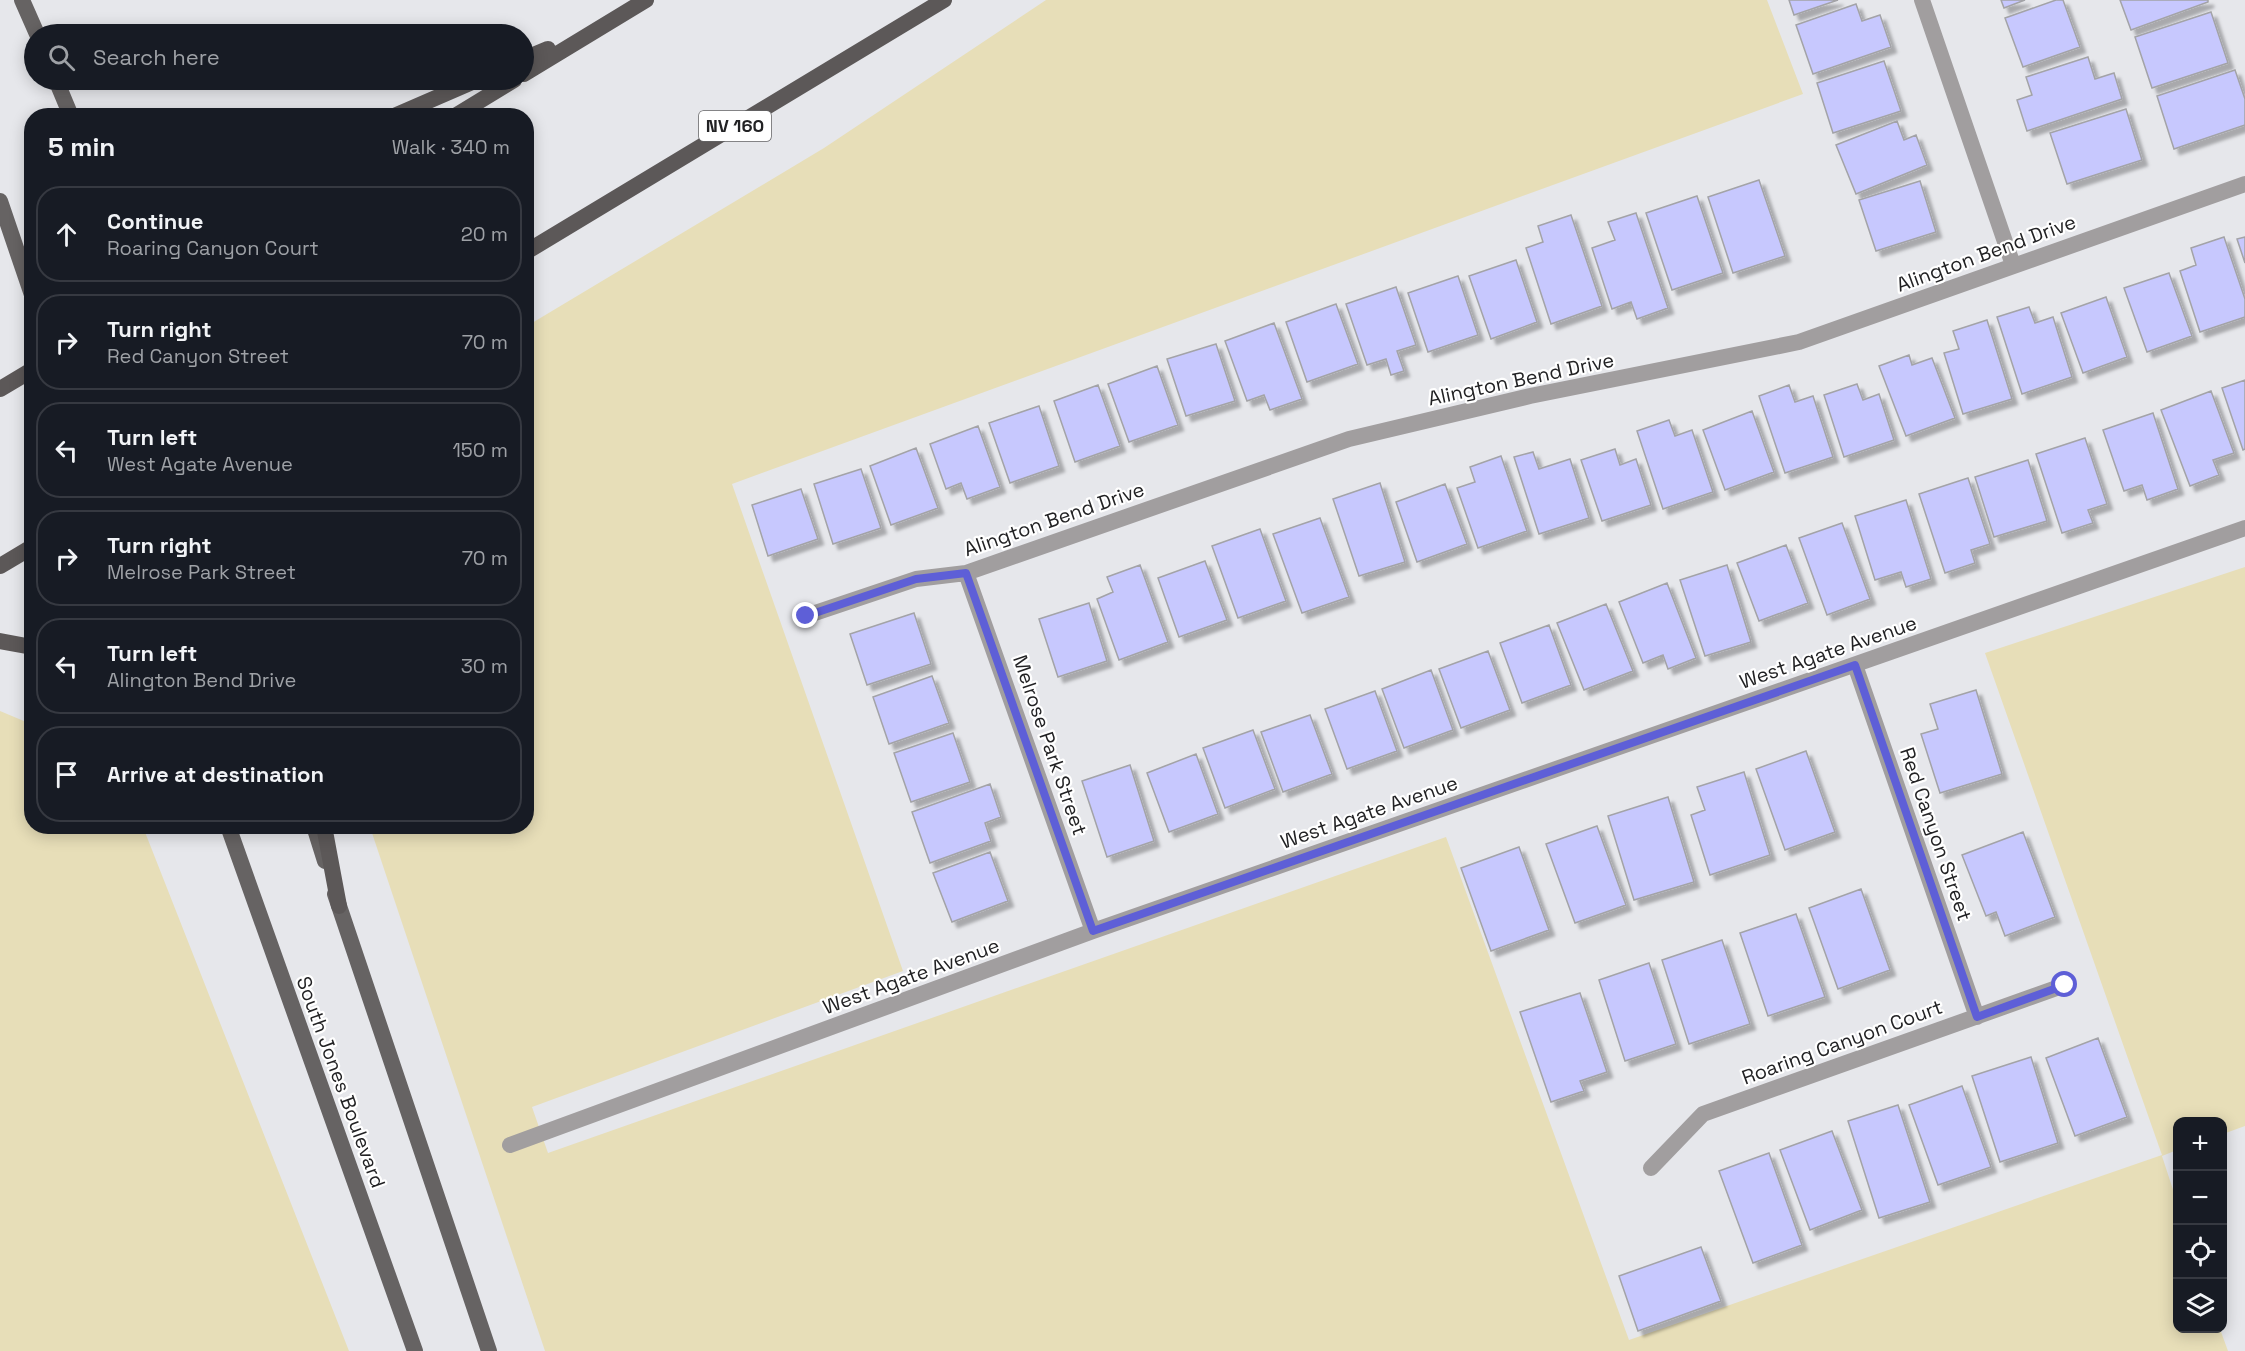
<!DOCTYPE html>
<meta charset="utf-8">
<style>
body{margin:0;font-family:"Space Grotesk",sans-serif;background:#242831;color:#f1f3f6}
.controls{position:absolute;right:18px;bottom:18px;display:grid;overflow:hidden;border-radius:12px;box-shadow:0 3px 15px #0003}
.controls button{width:54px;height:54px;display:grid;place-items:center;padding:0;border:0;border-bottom:2px solid #363941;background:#171b24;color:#f1f3f6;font:30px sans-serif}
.stop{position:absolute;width:18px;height:18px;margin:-14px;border:4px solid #5e5fd7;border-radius:50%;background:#fff}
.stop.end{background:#5e5fd7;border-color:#fff;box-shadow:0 2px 6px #0008}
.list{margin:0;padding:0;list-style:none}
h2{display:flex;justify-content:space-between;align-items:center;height:78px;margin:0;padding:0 24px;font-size:26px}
h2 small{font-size:20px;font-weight:400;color:#9ea1a6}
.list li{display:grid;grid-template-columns:39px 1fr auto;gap:18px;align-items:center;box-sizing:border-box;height:96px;margin:0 12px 12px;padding:0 12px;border:2px solid #363941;border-radius:24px}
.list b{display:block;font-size:22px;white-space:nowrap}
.list p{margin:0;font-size:20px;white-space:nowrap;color:#9ea1a6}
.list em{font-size:20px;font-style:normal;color:#9ea1a6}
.icon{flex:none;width:33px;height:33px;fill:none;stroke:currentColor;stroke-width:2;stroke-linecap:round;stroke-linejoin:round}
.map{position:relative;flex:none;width:2245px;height:1351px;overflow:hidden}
.search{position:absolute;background:#171b24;box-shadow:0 3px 15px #0003;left:24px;top:24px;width:510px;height:66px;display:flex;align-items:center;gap:15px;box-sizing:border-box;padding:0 21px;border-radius:33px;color:#9ea1a6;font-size:22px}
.panel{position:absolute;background:#171b24;box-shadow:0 3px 15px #0003;left:24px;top:108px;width:510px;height:726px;border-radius:24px}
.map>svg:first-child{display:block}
.sand{fill:#e7deb8}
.building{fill:#c7c8fe;stroke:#a3a3a7;stroke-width:1.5;filter:url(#shadow)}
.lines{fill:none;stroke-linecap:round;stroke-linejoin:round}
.minor{stroke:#a19e9f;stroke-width:16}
.primary{stroke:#666363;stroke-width:16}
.trunk{stroke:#5c5858;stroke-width:16}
.route{stroke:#5e5fd7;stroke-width:8}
.labels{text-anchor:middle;stroke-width:4.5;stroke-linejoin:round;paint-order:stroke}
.shield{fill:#fff;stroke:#646466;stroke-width:1.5}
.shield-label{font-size:18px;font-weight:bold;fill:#222224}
.street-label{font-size:20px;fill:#222224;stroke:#fff}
</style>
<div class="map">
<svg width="2245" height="1351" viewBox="0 0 2245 1351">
<defs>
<filter id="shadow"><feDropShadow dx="5.5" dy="5.5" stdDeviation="1.5" flood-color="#0004"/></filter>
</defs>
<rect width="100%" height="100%" fill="#e6e7eb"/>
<path class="sand" d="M1046 0H1767L1803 94 732 484 903 971 532 1107 548 1153 1446 837 1629 1340 2162 1155 1985 653 2245 567V1126L2223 1134 2222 1122H2178L2177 1150 2162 1156 2177 1202 2178 1328 2220 1329 2228 1351H545L370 827 526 826 527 326 824 148Z
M0 711 31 724 32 826 143 827 349 1351H0Z"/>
<path class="building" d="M1789 0H1838L1794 15Z
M2001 0H2025L2004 8Z
M2056 0H2063L2080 47 2023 67 2005 18Z
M2120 0H2208V2L2131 30Z
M1856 4 1862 21 1880 15 1891 47 1813 74 1796 25Z
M2211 12 2228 63 2152 88 2135 37Z
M2088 57 2095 79 2114 73 2122 99 2027 131 2017 100 2032 95 2026 77Z
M1884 61 1901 111 1833 133 1817 83Z
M2235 70 2245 99V125L2174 149 2157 96Z
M2126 109 2142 160 2067 184 2050 133Z
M1897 121 1904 140 1916 135 1927 165 1856 194 1836 145Z
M1759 180 1785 256 1733 273 1708 197Z
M1920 181 1936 232 1876 251 1859 200Z
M1697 196 1723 273 1672 290 1646 213Z
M1636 213 1668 308 1637 319 1631 302 1612 309 1592 248 1615 240 1608 222Z
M1571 215 1602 306 1551 324 1526 248 1543 242 1538 226Z
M2224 237 2245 299V317L2200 332 2180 271 2196 265 2191 248Z
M2245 237V263L2237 239Z
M1516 260 1537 322 1491 339 1469 276Z
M2169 273 2192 336 2147 352 2124 288Z
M1458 276 1478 335 1428 352 1408 293Z
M1396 287 1416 345 1397 351 1404 371 1391 375 1386 359 1367 365 1346 304Z
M2106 297 2127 357 2083 373 2061 313Z
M1336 304 1358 364 1307 382 1286 322Z
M2029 307 2035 323 2053 317 2072 377 2022 394 1997 317Z
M1987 320 2012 399 1963 414 1944 353 1959 349 1953 331Z
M1274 323 1302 399 1270 410 1264 395 1247 401 1225 341Z
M1216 344 1235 401 1186 416 1167 359Z
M1909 355 1912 365 1932 358 1955 418 1906 436 1879 366Z
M1157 366 1178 425 1129 442 1108 384Z
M2245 380V449L2243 450 2222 388Z
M1857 384 1863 400 1879 394 1894 440 1844 457 1824 395Z
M1098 385 1120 446 1075 462 1054 401Z
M1789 385 1795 402 1813 396 1833 457 1785 473 1759 396Z
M2211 391 2234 453 2213 460 2219 475 2190 486 2161 410Z
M1039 406 1059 466 1010 483 989 423Z
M1752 411 1774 472 1725 490 1703 430Z
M2153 413 2178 489 2147 500 2142 485 2124 491 2103 430Z
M1669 420 1675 436 1692 430 1713 492 1663 509 1637 431Z
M978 426 1000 487 967 499 961 483 946 489 930 444Z
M2085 438 2107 504 2088 510 2093 523 2062 533 2036 454Z
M916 448 938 508 891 525 870 466Z
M1615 449 1620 465 1636 459 1651 505 1602 521 1581 460Z
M1533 452 1539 469 1570 459 1589 518 1539 534 1514 457Z
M1501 456 1527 531 1478 548 1457 488 1475 482 1470 467Z
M2028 460 2047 521 1994 537 1975 477Z
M861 469 881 528 833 544 814 484Z
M1968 478 1990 544 1971 550 1975 563 1945 573 1919 494Z
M1380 483 1405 562 1359 576 1333 499Z
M1445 484 1467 544 1417 562 1396 502Z
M801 489 818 539 768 556 752 505Z
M1906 500 1931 579 1906 587 1901 572 1875 580 1855 516Z
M1320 518 1349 597 1302 613 1273 534Z
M1842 523 1870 599 1827 615 1799 538Z
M1260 529 1286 601 1238 618 1212 546Z
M1786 545 1808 603 1759 621 1737 563Z
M1205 561 1227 620 1179 637 1158 578Z
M1140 565 1168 642 1119 660 1097 599 1113 592 1107 577Z
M1727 565 1751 642 1705 656 1680 580Z
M1667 583 1696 658 1668 669 1663 655 1643 663 1619 602Z
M1089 603 1107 661 1058 677 1039 619Z
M1606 604 1633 671 1584 690 1557 623Z
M914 613 931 664 867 685 850 634Z
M1549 625 1571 685 1522 703 1500 643Z
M1488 651 1510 710 1461 728 1439 669Z
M1431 670 1453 730 1404 748 1382 689Z
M932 676 949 723 889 744 873 697Z
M1976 690 2002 774 1940 793 1921 734 1938 729 1930 704Z
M1375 691 1397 751 1347 769 1325 709Z
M1310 715 1332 774 1283 792 1261 732Z
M1253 730 1275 789 1225 808 1203 748Z
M953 733 970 782 911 802 894 753Z
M1806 751 1835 832 1785 850 1756 769Z
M1196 754 1218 814 1169 832 1147 773Z
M1130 765 1154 841 1107 857 1082 781Z
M1744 772 1770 855 1710 875 1691 815 1705 810 1697 787Z
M990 784 1001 817 985 823 991 841 930 863 912 812Z
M1668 797 1694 882 1634 900 1608 816Z
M1597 826 1626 905 1575 923 1546 844Z
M2023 832 2055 917 2005 936 1996 912 1986 916 1962 855Z
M1519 847 1549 930 1491 951 1461 868Z
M990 852 1008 901 952 922 933 873Z
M1861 889 1890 970 1838 989 1809 908Z
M1796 914 1825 997 1768 1016 1740 933Z
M1722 940 1750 1024 1689 1044 1662 960Z
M1649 963 1676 1044 1625 1061 1599 980Z
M1580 993 1607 1072 1580 1081 1584 1091 1551 1102 1520 1012Z
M2098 1038 2127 1117 2075 1136 2046 1058Z
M2031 1057 2058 1143 2000 1162 1972 1076Z
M1962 1086 1991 1167 1938 1185 1909 1105Z
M1898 1105 1930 1202 1879 1218 1848 1121Z
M1832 1131 1862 1210 1810 1230 1780 1150Z
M1769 1153 1802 1245 1753 1263 1719 1171Z
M1701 1247 1721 1301 1638 1331 1619 1276Z"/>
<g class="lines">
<path class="minor" d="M1922 0 2013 265
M966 573 1093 931
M806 616 916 579 966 573 1349 439 1530 396 1799 342 2245 184
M1855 665 1977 1017
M510 1145 1093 931 2245 528
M1651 1168 1703 1114 2065 985"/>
<path class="primary" d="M22 0 37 34
M56 80 71 116
M0 201 32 295
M228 826 415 1351
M314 826 325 861
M335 894 489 1351"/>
<path class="trunk" d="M524 59 548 49
M524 74 646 0
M394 116 477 80
M455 116 514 80
M526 252 944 0
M0 389 32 370
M0 566 32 547
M0 641 32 647
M324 826 339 906"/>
</g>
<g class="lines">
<path class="route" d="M806 616 916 579 966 573 1093 931 1855 665 1977 1017 2065 985"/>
</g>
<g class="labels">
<rect class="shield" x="699" y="111" width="72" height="30" rx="4.5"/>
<g class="shield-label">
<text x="735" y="132">NV 160</text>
</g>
<g class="street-label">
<text transform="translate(1986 253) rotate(-20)" y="7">Alington Bend Drive</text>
<text transform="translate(1521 379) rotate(-12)" y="7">Alington Bend Drive</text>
<text transform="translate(1054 519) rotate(-19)" y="7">Alington Bend Drive</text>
<text transform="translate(1828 652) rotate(-19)" y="7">West Agate Avenue</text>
<text transform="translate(1050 745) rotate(71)" y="7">Melrose Park Street</text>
<text transform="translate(1369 812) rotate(-19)" y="7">West Agate Avenue</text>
<text transform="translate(1936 834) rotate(71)" y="7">Red Canyon Street</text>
<text transform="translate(911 976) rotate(-20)" y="7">West Agate Avenue</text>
<text transform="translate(1842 1042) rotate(-20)" y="7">Roaring Canyon Court</text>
<text transform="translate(341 1082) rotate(70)" y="7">South Jones Boulevard</text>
</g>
</g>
</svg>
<div class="controls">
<button>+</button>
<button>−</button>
<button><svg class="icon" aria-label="locate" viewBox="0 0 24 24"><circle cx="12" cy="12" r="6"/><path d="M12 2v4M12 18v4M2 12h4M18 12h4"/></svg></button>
<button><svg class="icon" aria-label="layers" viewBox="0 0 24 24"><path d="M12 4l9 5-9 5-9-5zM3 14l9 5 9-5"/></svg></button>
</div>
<div class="stop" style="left:2065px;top:985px"></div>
<div class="stop end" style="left:806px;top:616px"></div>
<div class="search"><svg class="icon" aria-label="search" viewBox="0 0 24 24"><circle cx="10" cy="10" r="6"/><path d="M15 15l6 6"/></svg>Search here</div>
<section class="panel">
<h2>5 min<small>Walk · 340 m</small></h2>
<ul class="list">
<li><svg class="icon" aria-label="ahead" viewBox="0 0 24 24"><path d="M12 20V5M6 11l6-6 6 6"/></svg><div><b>Continue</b><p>Roaring Canyon Court</p></div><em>20 m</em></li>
<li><svg class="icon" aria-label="right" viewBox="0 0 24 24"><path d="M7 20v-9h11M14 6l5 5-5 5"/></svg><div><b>Turn right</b><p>Red Canyon Street</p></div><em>70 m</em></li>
<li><svg class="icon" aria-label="left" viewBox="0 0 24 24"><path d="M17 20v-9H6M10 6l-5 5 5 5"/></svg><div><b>Turn left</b><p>West Agate Avenue</p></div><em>150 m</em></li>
<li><svg class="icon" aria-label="right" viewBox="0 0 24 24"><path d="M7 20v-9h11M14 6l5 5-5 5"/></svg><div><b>Turn right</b><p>Melrose Park Street</p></div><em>70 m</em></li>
<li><svg class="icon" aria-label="left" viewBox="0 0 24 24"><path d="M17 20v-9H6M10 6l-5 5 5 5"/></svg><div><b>Turn left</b><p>Alington Bend Drive</p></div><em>30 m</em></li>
<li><svg class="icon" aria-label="arrive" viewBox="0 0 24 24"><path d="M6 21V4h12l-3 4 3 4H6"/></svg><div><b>Arrive at destination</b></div></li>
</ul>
</section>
</div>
